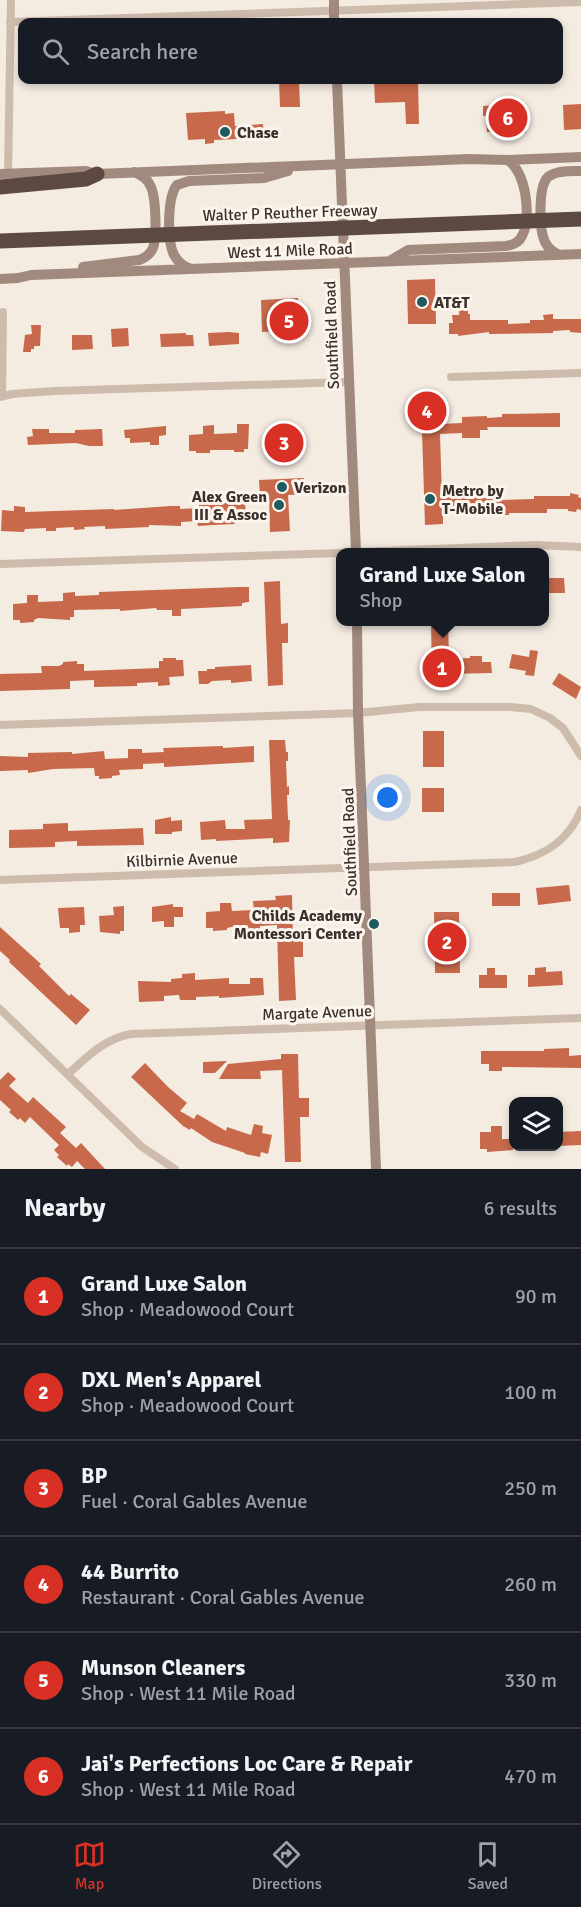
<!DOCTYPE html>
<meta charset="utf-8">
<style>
body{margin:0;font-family:Signika,sans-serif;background:#20242c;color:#f1f3f6}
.controls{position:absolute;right:18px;bottom:18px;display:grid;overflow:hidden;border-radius:12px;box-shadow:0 3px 9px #0003}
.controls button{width:54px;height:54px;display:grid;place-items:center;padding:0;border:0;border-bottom:2px solid #363941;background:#171b24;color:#f1f3f6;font:30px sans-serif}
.you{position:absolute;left:388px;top:798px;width:21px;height:21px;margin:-15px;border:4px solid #fff;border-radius:50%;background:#1a73e8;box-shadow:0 0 0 9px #1a73e833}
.badge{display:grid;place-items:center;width:39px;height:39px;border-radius:50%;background:#d93025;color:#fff;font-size:20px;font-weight:700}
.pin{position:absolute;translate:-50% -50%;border:3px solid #fff;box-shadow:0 2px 6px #0006}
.popup{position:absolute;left:336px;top:548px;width:213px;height:78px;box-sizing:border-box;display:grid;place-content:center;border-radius:12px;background:#171b24;filter:drop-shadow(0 2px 4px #0005);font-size:20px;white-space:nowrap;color:#9ea1a6}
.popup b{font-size:22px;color:#f1f3f6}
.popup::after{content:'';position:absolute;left:50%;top:100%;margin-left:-12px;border:12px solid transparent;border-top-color:#171b24}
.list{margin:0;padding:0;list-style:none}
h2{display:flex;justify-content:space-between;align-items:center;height:78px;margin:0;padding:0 24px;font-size:26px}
h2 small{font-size:20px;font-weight:400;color:#9ea1a6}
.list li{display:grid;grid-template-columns:39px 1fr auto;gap:18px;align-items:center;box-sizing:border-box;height:96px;padding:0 24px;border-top:2px solid #363941}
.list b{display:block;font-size:22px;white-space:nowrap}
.list p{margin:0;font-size:20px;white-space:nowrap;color:#9ea1a6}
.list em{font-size:20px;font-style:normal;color:#9ea1a6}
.icon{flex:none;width:33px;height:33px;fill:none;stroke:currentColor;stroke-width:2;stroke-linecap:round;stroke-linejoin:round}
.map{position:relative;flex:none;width:581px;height:1169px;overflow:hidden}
.search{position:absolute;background:#171b24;box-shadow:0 3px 9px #0003;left:18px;right:18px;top:18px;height:66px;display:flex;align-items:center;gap:15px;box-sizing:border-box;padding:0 21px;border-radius:12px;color:#9ea1a6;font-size:22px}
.sheet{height:654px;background:#171b24}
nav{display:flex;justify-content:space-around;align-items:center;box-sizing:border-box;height:84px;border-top:2px solid #363941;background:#171b24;font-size:16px;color:#9ea1a6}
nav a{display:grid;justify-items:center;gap:3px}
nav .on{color:#d93025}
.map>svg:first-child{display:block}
.building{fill:#c8694b}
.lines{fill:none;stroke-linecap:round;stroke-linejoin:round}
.street{stroke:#cdbbac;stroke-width:8}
.secondary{stroke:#a18a7d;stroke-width:10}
.highway{stroke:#5c4a42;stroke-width:15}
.poi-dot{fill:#1f5a5e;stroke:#fbf5ee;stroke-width:2}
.labels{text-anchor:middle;stroke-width:6;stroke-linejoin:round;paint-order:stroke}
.poi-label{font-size:16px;font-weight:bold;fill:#3b302b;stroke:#fbf5ee;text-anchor:start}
.street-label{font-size:16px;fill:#3b302b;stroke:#fbf5ee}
</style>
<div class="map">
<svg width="581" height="1169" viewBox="0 0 581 1169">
<rect width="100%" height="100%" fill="#f4ebe1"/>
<path class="building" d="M279 80H299L300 107H280Z
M374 80H418L419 124H406L405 102 375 103Z
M525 103 526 133 495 134V132H487L486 116H483V106Z
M581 104V129L564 130 563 105Z
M225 111V114L234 113 235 126 263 124 264 138 214 140V143L205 144V139L188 140 186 113Z
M435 279 436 324H408L407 280Z
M460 296 468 297V314H470V320H508V324L530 323V320H544L543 315 553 314V319H581V333L570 332V330L553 331V333L489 334V332L458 336V334H449V323H453L452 315H459Z
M298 298 299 330 262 332 261 300Z
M31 325H41L40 346H34V349H31V352H23L25 335 32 334Z
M128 328 129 346 112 347 111 329Z
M229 332 239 333V344L209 346 208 333Z
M186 333V335H193L194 346 161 347 160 334Z
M72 335H92L93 349 72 350Z
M421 401H439L440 424 462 423V417L487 416V418L502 417V414L560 413V427H487L488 430H480V438H462V433L440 434 442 496 483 494V498H503V500L534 499V496H570V493L579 495 578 497 581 498V510L577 509 576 512 568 511V509H547V513H509V515H501V513L476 514V511L443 512V524L425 525Z
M237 424H249L248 449H244V452H234V450H210V453H196V451H189V435L203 434V426L214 425V434L237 433Z
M166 426V435L159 436V445H150V442L130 443V438H125L124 430Z
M32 429H49V433H75V430L102 429 103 446H89L76 443 28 445 27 437 33 436Z
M293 429 294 454H271L270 430Z
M304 478 305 494 288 495 290 531 270 532 269 495 260 496 259 480Z
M226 493H235V500H245L246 518 235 519V524L213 525 198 526 197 521 181 522V526L149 525V527L105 529V526L84 527 85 529 74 530V527L56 528V531H46V528L25 529 24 532 1 531 2 510 14 511V506L25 507V512L114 509V510L171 506H180V509L199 508V497L226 496Z
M544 578H564L565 593H544Z
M280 581 281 624 288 623V643H282L283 685 268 686 264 582Z
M238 587H249V602L242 603V606L181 609V616H172V610H157L156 608 120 611V609L74 610V617H70V620L38 618 34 620V622L20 623V620H13V604L27 603V595H38V602L63 601V593L75 592V596L99 595V592Z
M431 621H448L449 659 470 658V656H482V662H491L492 673 449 674V679H432Z
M530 650 538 651 534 676 525 675 526 671 509 668 512 654 529 657Z
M163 658H176V660H183L184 676 169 677 170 685 158 686V682L137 683V686L94 687V680L70 681V689L0 691V674L42 673 41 666H59L63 664V662L77 661V664H84V671L159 668V661H163Z
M251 665 252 681 231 683V680L212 681 208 684H199L198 671H207V669H215V667Z
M559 673 581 687 576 699 552 684Z
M423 731H444V767H423Z
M269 740H285L286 752H288V761H286L287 787 289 786V795H287L288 820H290L289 842 273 843V838L216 841V839L201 840 200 822 225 820 226 829H245L244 820 272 819Z
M223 746V748L254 746V762L164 767V763L143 764V769L119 770 120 775 112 776V778L99 779V776H95L94 768 53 769 28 773V770L0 771V756L28 757V753L72 752V754L104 751 105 759 128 758V749H142V753L164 752 163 748Z
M422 788H444V812H422Z
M171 817V821L182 820V831L172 832V834H155V820Z
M68 823V831L143 828 144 845 77 846V841L55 842V847L9 848V830L43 829V824Z
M569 885 571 901 538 905 536 888Z
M492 893H520V906H492Z
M292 895 293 938H303V957H294L296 1000 279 1001 277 925 260 926V929H247V926L231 927 227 928V930L213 931V928H206V912L220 911V903H231L232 911 254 910 253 901 276 900 275 896Z
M173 904V907H183V917H174V927H164V921L152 922V907Z
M124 906V931H120V934L100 932 99 916 114 915 113 907Z
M84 907 85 925H80V932L69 933V928H60L58 908Z
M434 912H459L460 973H435Z
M0 927 41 964 39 966 69 996 71 994 90 1010 76 1025 9 962 10 960 0 951Z
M546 967V972L562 971 563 985 528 987V975H535V968Z
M487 968H495V975H507V988H479V975H487Z
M195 973V980L229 978V984H250V978H263L264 995 219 998V996L196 997V1000H180L179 995 164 996V1001L139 1002 138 981 171 982V979L182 978V974Z
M569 1048V1056L581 1055V1068L502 1067V1071H489V1064H481V1051H544V1049Z
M281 1054H298L299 1098H309V1117H300L301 1162H285L282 1070 260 1071 261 1079H219L228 1064 281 1059Z
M227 1061 215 1073H203V1062Z
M145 1063 168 1087 187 1103 180 1111 194 1119 197 1114 226 1131 227 1127 251 1135 254 1124 263 1126 262 1133 272 1135 268 1154 261 1152 260 1157 245 1154V1153L212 1142 191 1128 190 1130 183 1126 131 1077Z
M8 1072 16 1079 9 1086 28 1103 33 1097 66 1127 60 1133 76 1148 81 1143 105 1169H85L77 1161 72 1167 68 1164 67 1166 57 1157 59 1155 54 1150 59 1145 30 1117 25 1123 20 1118 18 1120 9 1112 11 1110 0 1100V1080Z
M491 1126H502V1139H513V1150L487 1152V1149H480V1132H491Z
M581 1131V1145L558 1146V1132Z"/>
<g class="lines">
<path class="street" d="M10 22 581 2
M8 174 11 0
M451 377 581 373
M2 396 3 312
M0 397 12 394 54 391 348 382
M357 552 537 545 581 547
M0 564 340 553
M0 725 358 713 419 707H510L531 709 550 718 563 728 581 756
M0 880 515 862C546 855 569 840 581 810
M0 1009 142 1147 175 1169
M68 1074C88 1056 104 1039 131 1034L581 1018"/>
<path class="secondary" d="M334 0V22
M337 80 356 552
M0 174 86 171 97 174 469 159 506 160 581 157
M559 255C553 252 548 248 545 242 539 230 538 186 548 177 556 170 571 171 581 171
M391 260 408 250 506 246C513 245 519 243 522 236 532 219 526 169 507 160
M83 267 139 260C145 258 150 255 153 248 157 238 156 198 151 187 148 179 142 175 134 172
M192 269C184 267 178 262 174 255 167 241 167 197 177 185L189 181 264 178 288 171
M0 279 18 278 31 275 581 254
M357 622 358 713 376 1169"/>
<path class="highway" d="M0 187 86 179 97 174
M0 241 581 219"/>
</g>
<g class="poi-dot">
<circle cx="225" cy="132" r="6"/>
<circle cx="422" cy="302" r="6"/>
<circle cx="282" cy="487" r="6"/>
<circle cx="430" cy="499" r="6"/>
<circle cx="279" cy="505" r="6"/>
<circle cx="374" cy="924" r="6"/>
</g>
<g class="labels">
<g class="poi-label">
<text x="237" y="138">Chase</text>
<text x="434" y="308">AT&amp;T</text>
<text x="294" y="493">Verizon</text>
<text x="442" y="496">Metro by<tspan x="442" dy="18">T-Mobile</tspan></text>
<text x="267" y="502" text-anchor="end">Alex Green<tspan x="267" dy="18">III &amp; Assoc</tspan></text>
<text x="362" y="921" text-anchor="end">Childs Academy<tspan x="362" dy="18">Montessori Center</tspan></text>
</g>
<g class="street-label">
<text transform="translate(290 212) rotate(-2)" y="6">Walter P Reuther Freeway</text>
<text transform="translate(290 250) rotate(-2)" y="6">West 11 Mile Road</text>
<text transform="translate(331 335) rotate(-92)" y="6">Southfield Road</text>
<text transform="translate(349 842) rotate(-92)" y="6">Southfield Road</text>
<text transform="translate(182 859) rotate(-2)" y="6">Kilbirnie Avenue</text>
<text transform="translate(317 1012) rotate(-2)" y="6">Margate Avenue</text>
</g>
</g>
</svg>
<div class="controls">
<button><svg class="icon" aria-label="layers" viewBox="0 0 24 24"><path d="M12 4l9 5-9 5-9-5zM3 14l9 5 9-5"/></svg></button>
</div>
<div class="you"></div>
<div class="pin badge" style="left:442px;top:668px">1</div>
<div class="popup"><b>Grand Luxe Salon</b>Shop</div>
<div class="pin badge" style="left:447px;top:942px">2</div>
<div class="pin badge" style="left:284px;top:443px">3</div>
<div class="pin badge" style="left:427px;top:411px">4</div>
<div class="pin badge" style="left:289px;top:321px">5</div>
<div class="pin badge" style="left:508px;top:118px">6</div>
<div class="search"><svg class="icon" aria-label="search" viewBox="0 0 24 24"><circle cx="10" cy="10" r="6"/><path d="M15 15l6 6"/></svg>Search here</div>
</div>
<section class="sheet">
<h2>Nearby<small>6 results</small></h2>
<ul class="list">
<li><span class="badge">1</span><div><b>Grand Luxe Salon</b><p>Shop · Meadowood Court</p></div><em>90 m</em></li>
<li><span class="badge">2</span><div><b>DXL Men's Apparel</b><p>Shop · Meadowood Court</p></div><em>100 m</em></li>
<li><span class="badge">3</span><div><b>BP</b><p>Fuel · Coral Gables Avenue</p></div><em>250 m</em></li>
<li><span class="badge">4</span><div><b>44 Burrito</b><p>Restaurant · Coral Gables Avenue</p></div><em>260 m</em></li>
<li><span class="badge">5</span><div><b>Munson Cleaners</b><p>Shop · West 11 Mile Road</p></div><em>330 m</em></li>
<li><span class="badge">6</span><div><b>Jai's Perfections Loc Care &amp; Repair</b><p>Shop · West 11 Mile Road</p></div><em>470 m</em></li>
</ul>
</section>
<nav>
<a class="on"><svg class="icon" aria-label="map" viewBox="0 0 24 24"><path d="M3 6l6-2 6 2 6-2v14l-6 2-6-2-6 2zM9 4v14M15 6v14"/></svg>Map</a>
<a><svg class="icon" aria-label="directions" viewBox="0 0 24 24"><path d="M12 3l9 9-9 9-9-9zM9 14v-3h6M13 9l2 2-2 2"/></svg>Directions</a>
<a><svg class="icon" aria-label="saved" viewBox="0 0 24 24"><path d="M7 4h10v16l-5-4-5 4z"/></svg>Saved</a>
</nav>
